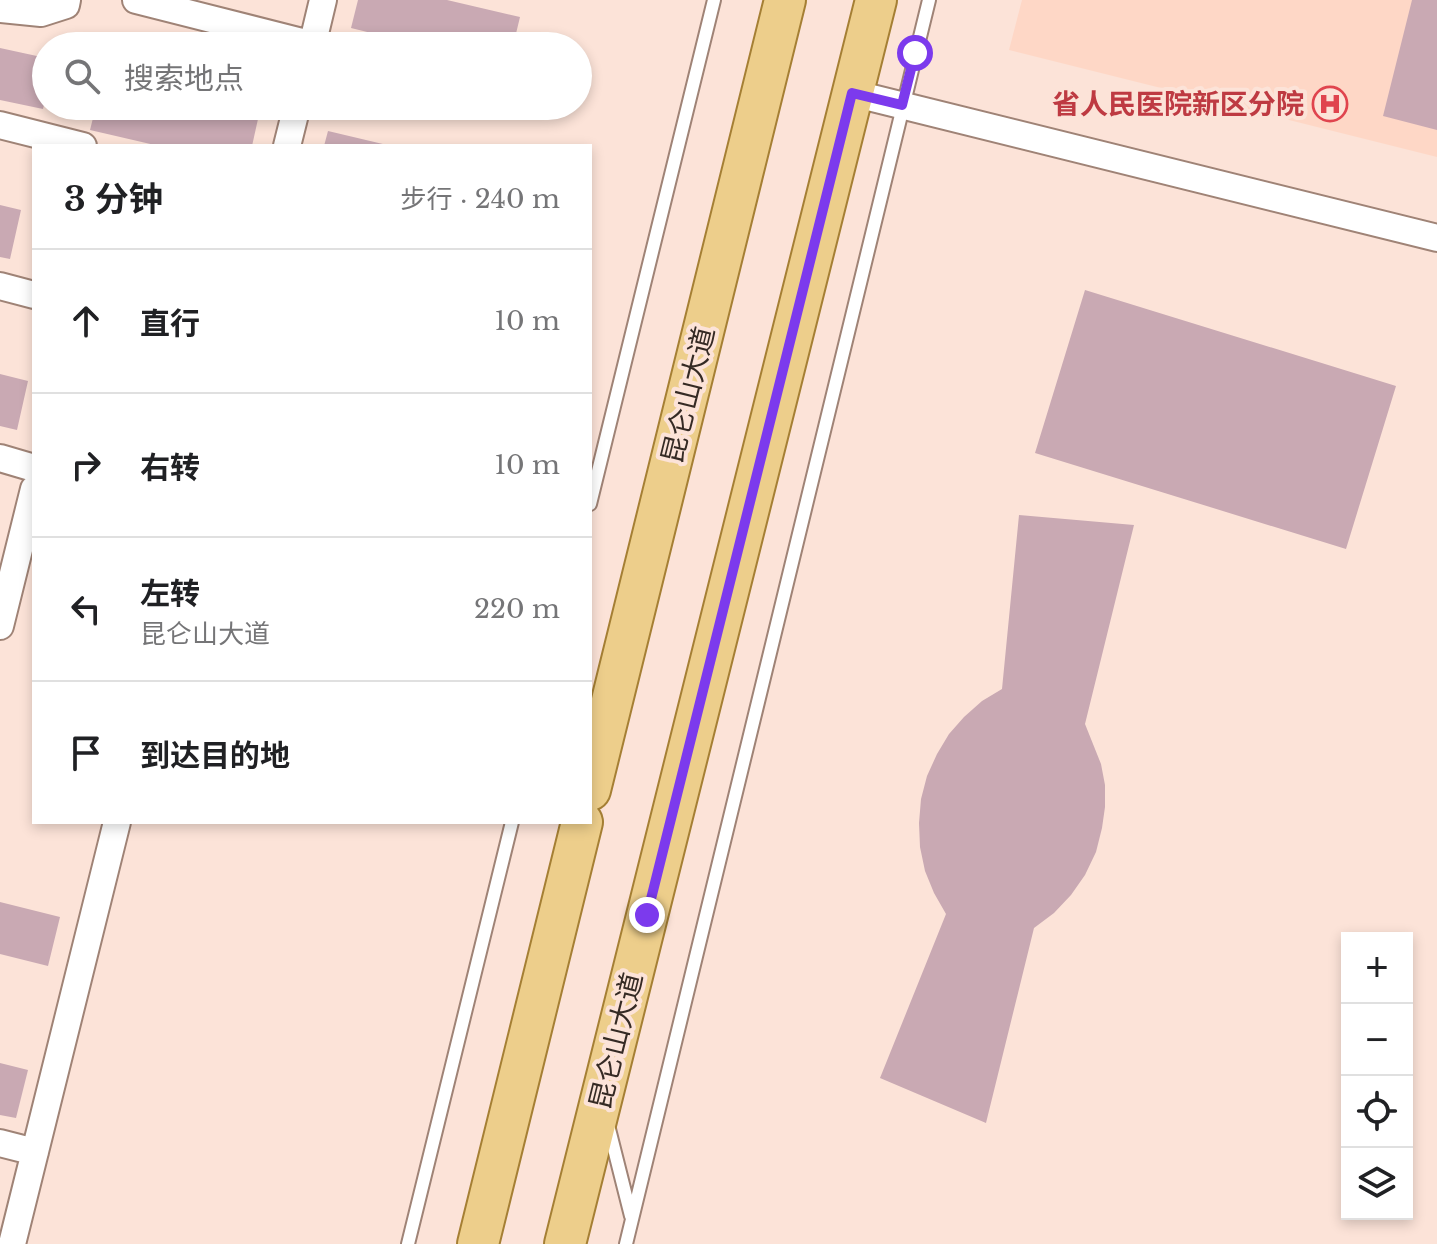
<!DOCTYPE html>
<html lang="zh">
<meta charset="utf-8">
<style>
body{margin:0;font-family:"Libre Baskerville","Noto Sans SC",serif;background:#f6f6f6;color:#202124}
.controls{position:absolute;right:24px;bottom:24px;display:grid;overflow:hidden;border-radius:0px;box-shadow:0 4px 12px #0003}
.controls button{width:72px;height:72px;display:grid;place-items:center;padding:0;border:0;border-bottom:2px solid #e0e0e0;background:#fff;color:#202124;font:40px sans-serif}
.stop{position:absolute;width:24px;height:24px;margin:-18px;border:6px solid #7c3aed;border-radius:50%;background:#fff}
.stop.end{background:#7c3aed;border-color:#fff;box-shadow:0 2px 8px #0008}
.list{margin:0;padding:0;list-style:none}
h2{display:flex;justify-content:space-between;align-items:center;height:104px;margin:0;padding:0 32px;font-size:34px}
h2 small{font-size:26px;font-weight:400;color:#757577}
.list li{display:grid;grid-template-columns:52px 1fr auto;gap:24px;align-items:center;box-sizing:border-box;height:144px;padding:0 32px;border-top:2px solid #e0e0e0}
.list b{display:block;font-size:30px;white-space:nowrap}
.list p{margin:0;font-size:26px;white-space:nowrap;color:#757577}
.list em{font-size:26px;font-style:normal;color:#757577}
.icon{flex:none;width:44px;height:44px;fill:none;stroke:currentColor;stroke-width:2;stroke-linecap:round;stroke-linejoin:round}
.map{position:relative;flex:none;width:1437px;height:1244px;overflow:hidden}
.search{position:absolute;background:#fff;box-shadow:0 4px 12px #0003;left:32px;top:32px;width:560px;height:88px;display:flex;align-items:center;gap:20px;box-sizing:border-box;padding:0 28px;border-radius:44px;color:#757577;font-size:30px}
.panel{position:absolute;background:#fff;box-shadow:0 4px 12px #0003;left:32px;top:144px;width:560px;height:680px;border-radius:0px}
.map>svg:first-child{display:block}
.built{fill:#fed7c6}
.building{fill:#c9a9b3}
.lines{fill:none;stroke-linecap:round;stroke-linejoin:round}
.lane-casing{stroke:#9f8376;stroke-width:16}
.street-casing{stroke:#9f8376;stroke-width:30}
.primary-casing{stroke:#a57f34;stroke-width:44}
.lane{stroke:#fff;stroke-width:12}
.street{stroke:#fff;stroke-width:26}
.primary{stroke:#edce8b;stroke-width:40}
.route{stroke:#7c3aed;stroke-width:10}
.labels{text-anchor:middle;stroke-width:8;stroke-linejoin:round;paint-order:stroke}
.health-label{font-size:28px;font-weight:bold;fill:#be3a42;stroke:#fce3d8;text-anchor:end}
.street-label{font-size:28px;fill:#352a24;stroke:#fce3d8}
</style>
<div class="map">
<svg width="1437" height="1244" viewBox="0 0 1437 1244">
<rect width="100%" height="100%" fill="#fce3d8"/>
<path class="built" d="M1022 0H1437V157L1009 50Z"/>
<path class="building" d="M358 0H447L520 17 513 46H424L351 28Z
M1412 0H1437V130L1383 116Z
M0 48 46 58V96L43 109 0 100Z
M96 106H206L258 119 252 146H159L90 130Z
M328 131 387 145V146H324Z
M0 205 21 210 10 259 0 257Z
M1085 290 1396 386 1346 549 1035 453Z
M0 374 28 381 17 430 0 426Z
M1019 515 1134 525 1085 724 1101 764 1105 785V807L1102 828 1096 852 1085 875 1071 895 1054 913 1034 928 986 1123 880 1078 946 914 934 893 925 871 920 847 919 823 921 799 927 776 937 754 949 734 964 717 982 701 1002 689Z
M0 902 60 917 48 966 0 954Z
M0 1063 28 1070 16 1118 0 1115Z"/>
<g class="lines">
<g class="lane-casing">
<path id="lane" d="M590 504 714 0
M608 1125 631 1216
M408 1244 512 822
M626 1244 929 0"/>
</g>
<g class="street-casing">
<path id="street" d="M136 0 318 46
M0 9 41 13 66 5 67 0
M312 46 323 0
M852 93 1437 238
M0 125 83 146
M287 146 297 106
M0 286 34 295
M0 458 34 468
M0 626 34 489
M0 1143 35 1152
M12 1244 117 822"/>
</g>
<g class="primary-casing">
<path id="primary" d="M590 790 785 0
M478 1244 582 822
M565 1244 876 0"/>
</g>
<use href="#lane" class="lane"/>
<use href="#street" class="street"/>
<use href="#primary" class="primary"/>
</g>
<g class="lines">
<path class="route" d="M647 915 852 93 902 105 915 53"/>
</g>
<defs>
<g id="hospital-ring" transform="scale(1.8)"><circle r="9.5" fill="#fce3d8" stroke="#e0444e" stroke-width="1.5"/><path d="M-5-5h3v3.5h4V-5h3V5h-3V1.5h-4V5h-3Z" fill="#e0444e"/></g>
</defs>
<g fill-rule="evenodd">
<use href="#hospital-ring" x="1330" y="104"/>
</g>
<g class="labels">
<g class="health-label">
<text x="1304" y="114">省人民医院新区分院</text>
</g>
<g class="street-label">
<text transform="translate(688 395) rotate(-76)" y="10">昆仑山大道</text>
<text transform="translate(616 1041) rotate(-76)" y="10">昆仑山大道</text>
</g>
</g>
</svg>
<div class="controls">
<button>+</button>
<button>−</button>
<button><svg class="icon" aria-label="locate" viewBox="0 0 24 24"><circle cx="12" cy="12" r="6"/><path d="M12 2v4M12 18v4M2 12h4M18 12h4"/></svg></button>
<button><svg class="icon" aria-label="layers" viewBox="0 0 24 24"><path d="M12 4l9 5-9 5-9-5zM3 14l9 5 9-5"/></svg></button>
</div>
<div class="stop" style="left:915px;top:53px"></div>
<div class="stop end" style="left:647px;top:915px"></div>
<div class="search"><svg class="icon" aria-label="search" viewBox="0 0 24 24"><circle cx="10" cy="10" r="6"/><path d="M15 15l6 6"/></svg>搜索地点</div>
<section class="panel">
<h2>3 分钟<small>步行 · 240 m</small></h2>
<ul class="list">
<li><svg class="icon" aria-label="ahead" viewBox="0 0 24 24"><path d="M12 20V5M6 11l6-6 6 6"/></svg><div><b>直行</b></div><em>10 m</em></li>
<li><svg class="icon" aria-label="right" viewBox="0 0 24 24"><path d="M7 20v-9h11M14 6l5 5-5 5"/></svg><div><b>右转</b></div><em>10 m</em></li>
<li><svg class="icon" aria-label="left" viewBox="0 0 24 24"><path d="M17 20v-9H6M10 6l-5 5 5 5"/></svg><div><b>左转</b><p>昆仑山大道</p></div><em>220 m</em></li>
<li><svg class="icon" aria-label="arrive" viewBox="0 0 24 24"><path d="M6 21V4h12l-3 4 3 4H6"/></svg><div><b>到达目的地</b></div></li>
</ul>
</section>
</div>
